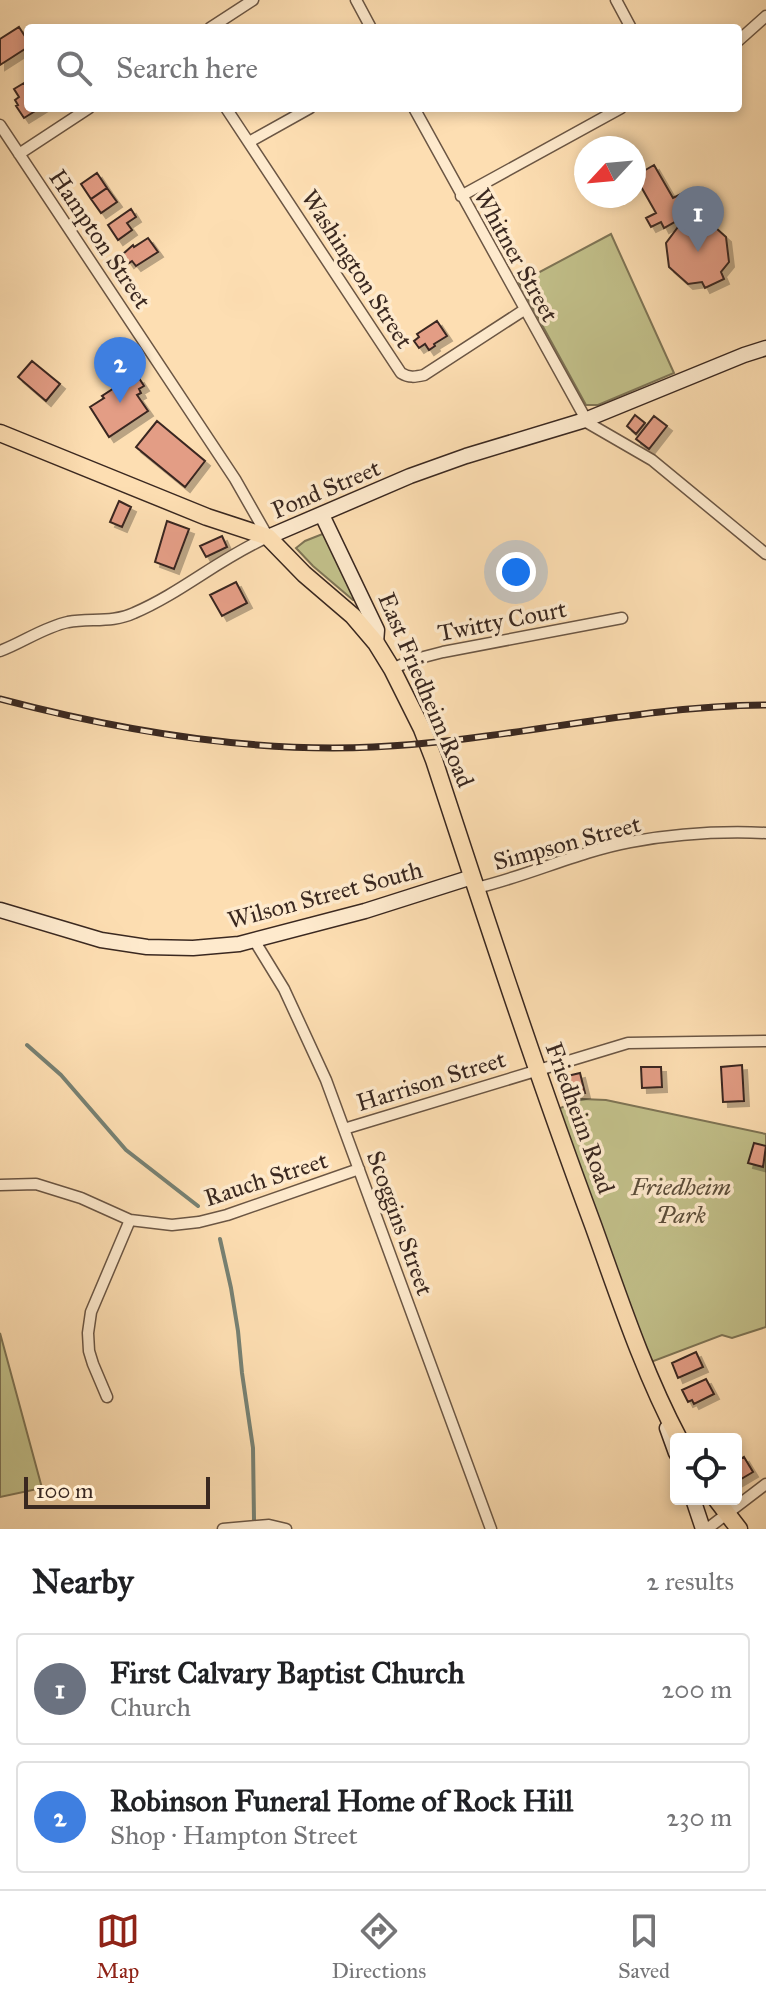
<!DOCTYPE html>
<meta charset="utf-8">
<style>
body{margin:0;font-family:"IM FELL Great Primer",serif;background:#f6f6f6;color:#202124}
.controls{position:absolute;right:24px;bottom:24px;display:grid;overflow:hidden;border-radius:8px;box-shadow:0 4px 12px #0003}
.controls button{width:72px;height:72px;display:grid;place-items:center;padding:0;border:0;border-bottom:2px solid #e0e0e0;background:#fff;color:#202124;font:40px sans-serif}
.compass{position:absolute;left:574px;top:136px;width:72px;height:72px;border-radius:50%;background:#fff;box-shadow:0 4px 12px #0003;rotate:244deg}
.scale{position:absolute;left:24px;bottom:20px;width:186px;box-sizing:border-box;padding-left:8px;border:4px solid #3a2820;border-top:0;font-size:22px;line-height:28px;white-space:nowrap;color:#3a2820;-webkit-text-stroke:6px #feeacd;paint-order:stroke}
.you{position:absolute;left:516px;top:572px;width:28px;height:28px;margin:-20px;border:6px solid #fff;border-radius:50%;background:#1a73e8;box-shadow:0 0 0 12px #1a73e833}
.badge{display:grid;place-items:center;width:52px;height:52px;border-radius:50%;background:#8f2418;color:#fff;font-size:26px;font-weight:700}
.pin{position:absolute;translate:-50% -66px;filter:drop-shadow(0 2px 4px #0008)}
.pin::after{content:'';position:absolute;top:42px;width:28px;height:24px;background:inherit;clip-path:polygon(0 0,100% 0,50% 100%)}
.list{margin:0;padding:0;list-style:none}
h2{display:flex;justify-content:space-between;align-items:center;height:104px;margin:0;padding:0 32px;font-size:34px}
h2 small{font-size:26px;font-weight:400;color:#757577}
.list li{display:grid;grid-template-columns:52px 1fr auto;gap:24px;align-items:center;box-sizing:border-box;height:112px;margin:0 16px 16px;padding:0 16px;border:2px solid #e0e0e0;border-radius:8px}
.list b{display:block;font-size:30px;white-space:nowrap}
.list p{margin:0;font-size:26px;white-space:nowrap;color:#757577}
.list em{font-size:26px;font-style:normal;color:#757577}
.icon{flex:none;width:44px;height:44px;fill:none;stroke:currentColor;stroke-width:2;stroke-linecap:round;stroke-linejoin:round}
.map{position:relative;flex:none;width:766px;height:1529px;overflow:hidden}
.search{position:absolute;background:#fff;box-shadow:0 4px 12px #0003;left:24px;right:24px;top:24px;height:88px;display:flex;align-items:center;gap:20px;box-sizing:border-box;padding:0 28px;border-radius:8px;color:#757577;font-size:30px}
.sheet{height:360px;background:#fff}
nav{display:flex;justify-content:space-around;align-items:center;box-sizing:border-box;height:112px;border-top:2px solid #e0e0e0;background:#fff;font-size:22px;color:#757577}
nav a{display:grid;justify-items:center;gap:4px}
nav .on{color:#8f2418}
.map>svg:first-child{display:block}
.green{fill:#c2c08a;stroke:#7e7455;stroke-width:2}
.lines{fill:none;stroke-linecap:round;stroke-linejoin:round}
.stream{stroke:#778173;stroke-width:4}
.building{fill:#e39d85;stroke:#3a2820;stroke-width:2;filter:url(#shadow)}
.street-casing{stroke:#6b5644;stroke-width:13}
.secondary-casing{stroke:#3a2820;stroke-width:17}
.primary-casing{stroke:#3a2820;stroke-width:19}
.street{stroke:#feeacd;stroke-width:10}
.secondary{stroke:#feeacd;stroke-width:14}
.primary{stroke:#fddeb2;stroke-width:16}
.rail-casing{stroke:#3a2820;stroke-width:7}
.rail{stroke:#feeacd;stroke-width:4;stroke-dasharray:12;stroke-linecap:butt}
.labels{text-anchor:middle;stroke-width:7;stroke-linejoin:round;paint-order:stroke}
.street-label{font-size:24px;fill:#3a2820;stroke:#feeacd}
.park-label{font-size:24px;font-style:italic;fill:#5c4e3a;stroke:#feeacd}
</style>
<div class="map">
<svg width="766" height="1529" viewBox="0 0 766 1529">
<defs>
<filter id="shadow"><feDropShadow dx="5" dy="5" stdDeviation="0" flood-color="#0004"/></filter>
</defs>
<rect width="100%" height="100%" fill="#fddeb2"/>
<filter id="stains"><feTurbulence type="fractalNoise" baseFrequency=".0025" numOctaves="4"/><feColorMatrix values="0 0 0 0 .2 0 0 0 0 .09 0 0 0 0 .02 0 0 0 .5 -.17"/></filter>
<radialGradient id="worn" r=".72"><stop offset=".6" stop-color="#630" stop-opacity="0"/><stop offset="1" stop-color="#630" stop-opacity=".3"/></radialGradient>
<path class="green" d="M611 234 674 373 598 405H586L519 283Z
M325 533 355 600H353L313 566 296 548 305 541Z
M582 1099 606 1100 766 1134V1327L732 1338 722 1335 651 1362 558 1109Z
M0 1333 42 1488 0 1497Z"/>
<g class="lines">
<path class="stream" d="M27 1045 61 1075 126 1150 198 1206
M220 1239 231 1288 238 1331 242 1373 253 1448 254 1520"/>
</g>
<path class="building" d="M19 27 28 41V47L0 65V39Z
M24 83 28 89V108H40L24 118 16 106 18 105 15 100 19 97 14 89Z
M654 165 673 198 691 189 701 207 664 228 661 222 651 227 646 218 656 213 635 176Z
M97 173 107 188 91 199 81 184Z
M107 188 117 202 101 213 91 199Z
M131 209 136 217 127 223 132 230 118 240 108 225Z
M707 220 726 237 729 262 721 272 724 279 705 288 702 282 688 284 669 267 666 243 681 223Z
M148 238 158 252 136 266 132 261 129 263 123 254 133 245 134 247Z
M437 321 447 336 434 344 435 346 429 350 425 344 419 348 414 341 419 337 417 334Z
M32 361 60 384 46 401 18 377Z
M131 377 134 381 139 378 144 386 139 389 141 393 137 395 148 411 109 437 90 407 104 398 102 396Z
M635 415 645 423 636 434 627 426Z
M654 416 667 426 649 449 636 439Z
M157 421 205 461 185 487 136 447Z
M119 501 131 507 122 527 110 522Z
M167 521 189 529 174 569 155 562Z
M222 536 227 547 206 557 200 546Z
M236 582 247 603 222 616 210 595Z
M742 1065 744 1101 723 1102 721 1067Z
M641 1067H661L662 1087 642 1088Z
M580 1073 585 1093 564 1098 559 1078Z
M754 1143 766 1146 763 1167 748 1163Z
M696 1352 703 1367 678 1378 672 1363Z
M706 1379 714 1394 694 1404 692 1400 688 1402 682 1390Z
M744 1457 753 1472 736 1482V1462Z"/>
<g class="lines">
<g class="street-casing">
<path id="street" d="M356 0 371 28
M616 0 631 28
M210 28 253 0
M738 41 766 16
M226 108 401 373C409 378 415 377 424 375L524 310
M414 108 588 423 652 460 766 554
M0 125 235 479 268 537C220 558 181 593 134 613 113 623 90 618 68 622 44 627 22 643 0 651
M249 142 310 108
M19 154 89 108
M461 196 621 108
M392 669 412 660 443 652 622 618
M476 888C528 876 577 852 630 842 674 834 722 831 766 833
M254 940 284 989 326 1080 491 1529
M344 1129 628 1043 766 1041
M0 1185 36 1184 81 1198 130 1220 172 1225 199 1222 227 1215 359 1169
M107 1397 93 1364 89 1351 88 1333 91 1312 130 1220
M223 1529 269 1525 286 1529
M707 1529 766 1484"/>
</g>
<g class="secondary-casing">
<path id="secondary" d="M322 515 377 630 376 643
M268 537 410 476 466 456 585 420 744 355 766 348
M0 910 101 940 147 947 193 948 239 944 365 911 472 877
M667 1428 676 1453
M693 1499 703 1529"/>
</g>
<g class="primary-casing">
<path id="primary" d="M0 433 207 517 268 537 304 574 353 616 376 643 392 669 422 729 434 760C485 916 536 1072 593 1225 619 1297 643 1371 679 1439
M716 1499 739 1529"/>
</g>
<use href="#street" class="street"/>
<use href="#secondary" class="secondary"/>
<use href="#primary" class="primary"/>
<g class="rail-casing">
<path id="rail" d="M0 699C121 731 248 753 373 747 505 741 634 706 766 705"/>
</g>
<use href="#rail" class="rail"/>
</g>
<g class="labels">
<g class="street-label">
<text transform="translate(100 239) rotate(56)" y="8">Hampton Street</text>
<text transform="translate(516 255) rotate(61)" y="8">Whitner Street</text>
<text transform="translate(357 269) rotate(57)" y="8">Washington Street</text>
<text transform="translate(326 489) rotate(-23)" y="8">Pond Street</text>
<text transform="translate(502 621) rotate(-11)" y="8">Twitty Court</text>
<text transform="translate(426 690) rotate(67)" y="8">East Friedheim Road</text>
<text transform="translate(567 843) rotate(-15)" y="8">Simpson Street</text>
<text transform="translate(325 895) rotate(-15)" y="8">Wilson Street South</text>
<text transform="translate(431 1081) rotate(-17)" y="8">Harrison Street</text>
<text transform="translate(580 1118) rotate(70)" y="8">Friedheim Road</text>
<text transform="translate(266 1179) rotate(-18)" y="8">Rauch Street</text>
<text transform="translate(400 1223) rotate(70)" y="8">Scoggins Street</text>
</g>
<g class="park-label">
<text x="681" y="1195">Friedheim<tspan x="681" dy="28">Park</tspan></text>
</g>
</g>
<rect width="100%" height="100%" filter="url(#stains)"/>
<rect width="100%" height="100%" fill="url(#worn)"/>
</svg>
<div class="controls">
<button><svg class="icon" aria-label="locate" viewBox="0 0 24 24"><circle cx="12" cy="12" r="6"/><path d="M12 2v4M12 18v4M2 12h4M18 12h4"/></svg></button>
</div>
<svg class="compass" viewBox="-18 -18 36 36"><path d="M0-13l5 13h-10z" fill="#e53935"/><path d="M0 13l5-13h-10z" fill="#757577"/></svg>
<div class="scale">100 m</div>
<div class="you"></div>
<div class="pin badge" style="left:698px;top:252px;background:#6b7280">1</div>
<div class="pin badge" style="left:120px;top:403px;background:#3f7fe0">2</div>
<div class="search"><svg class="icon" aria-label="search" viewBox="0 0 24 24"><circle cx="10" cy="10" r="6"/><path d="M15 15l6 6"/></svg>Search here</div>
</div>
<section class="sheet">
<h2>Nearby<small>2 results</small></h2>
<ul class="list">
<li><span class="badge" style="background:#6b7280">1</span><div><b>First Calvary Baptist Church</b><p>Church</p></div><em>200 m</em></li>
<li><span class="badge" style="background:#3f7fe0">2</span><div><b>Robinson Funeral Home of Rock Hill</b><p>Shop · Hampton Street</p></div><em>230 m</em></li>
</ul>
</section>
<nav>
<a class="on"><svg class="icon" aria-label="map" viewBox="0 0 24 24"><path d="M3 6l6-2 6 2 6-2v14l-6 2-6-2-6 2zM9 4v14M15 6v14"/></svg>Map</a>
<a><svg class="icon" aria-label="directions" viewBox="0 0 24 24"><path d="M12 3l9 9-9 9-9-9zM9 14v-3h6M13 9l2 2-2 2"/></svg>Directions</a>
<a><svg class="icon" aria-label="saved" viewBox="0 0 24 24"><path d="M7 4h10v16l-5-4-5 4z"/></svg>Saved</a>
</nav>
